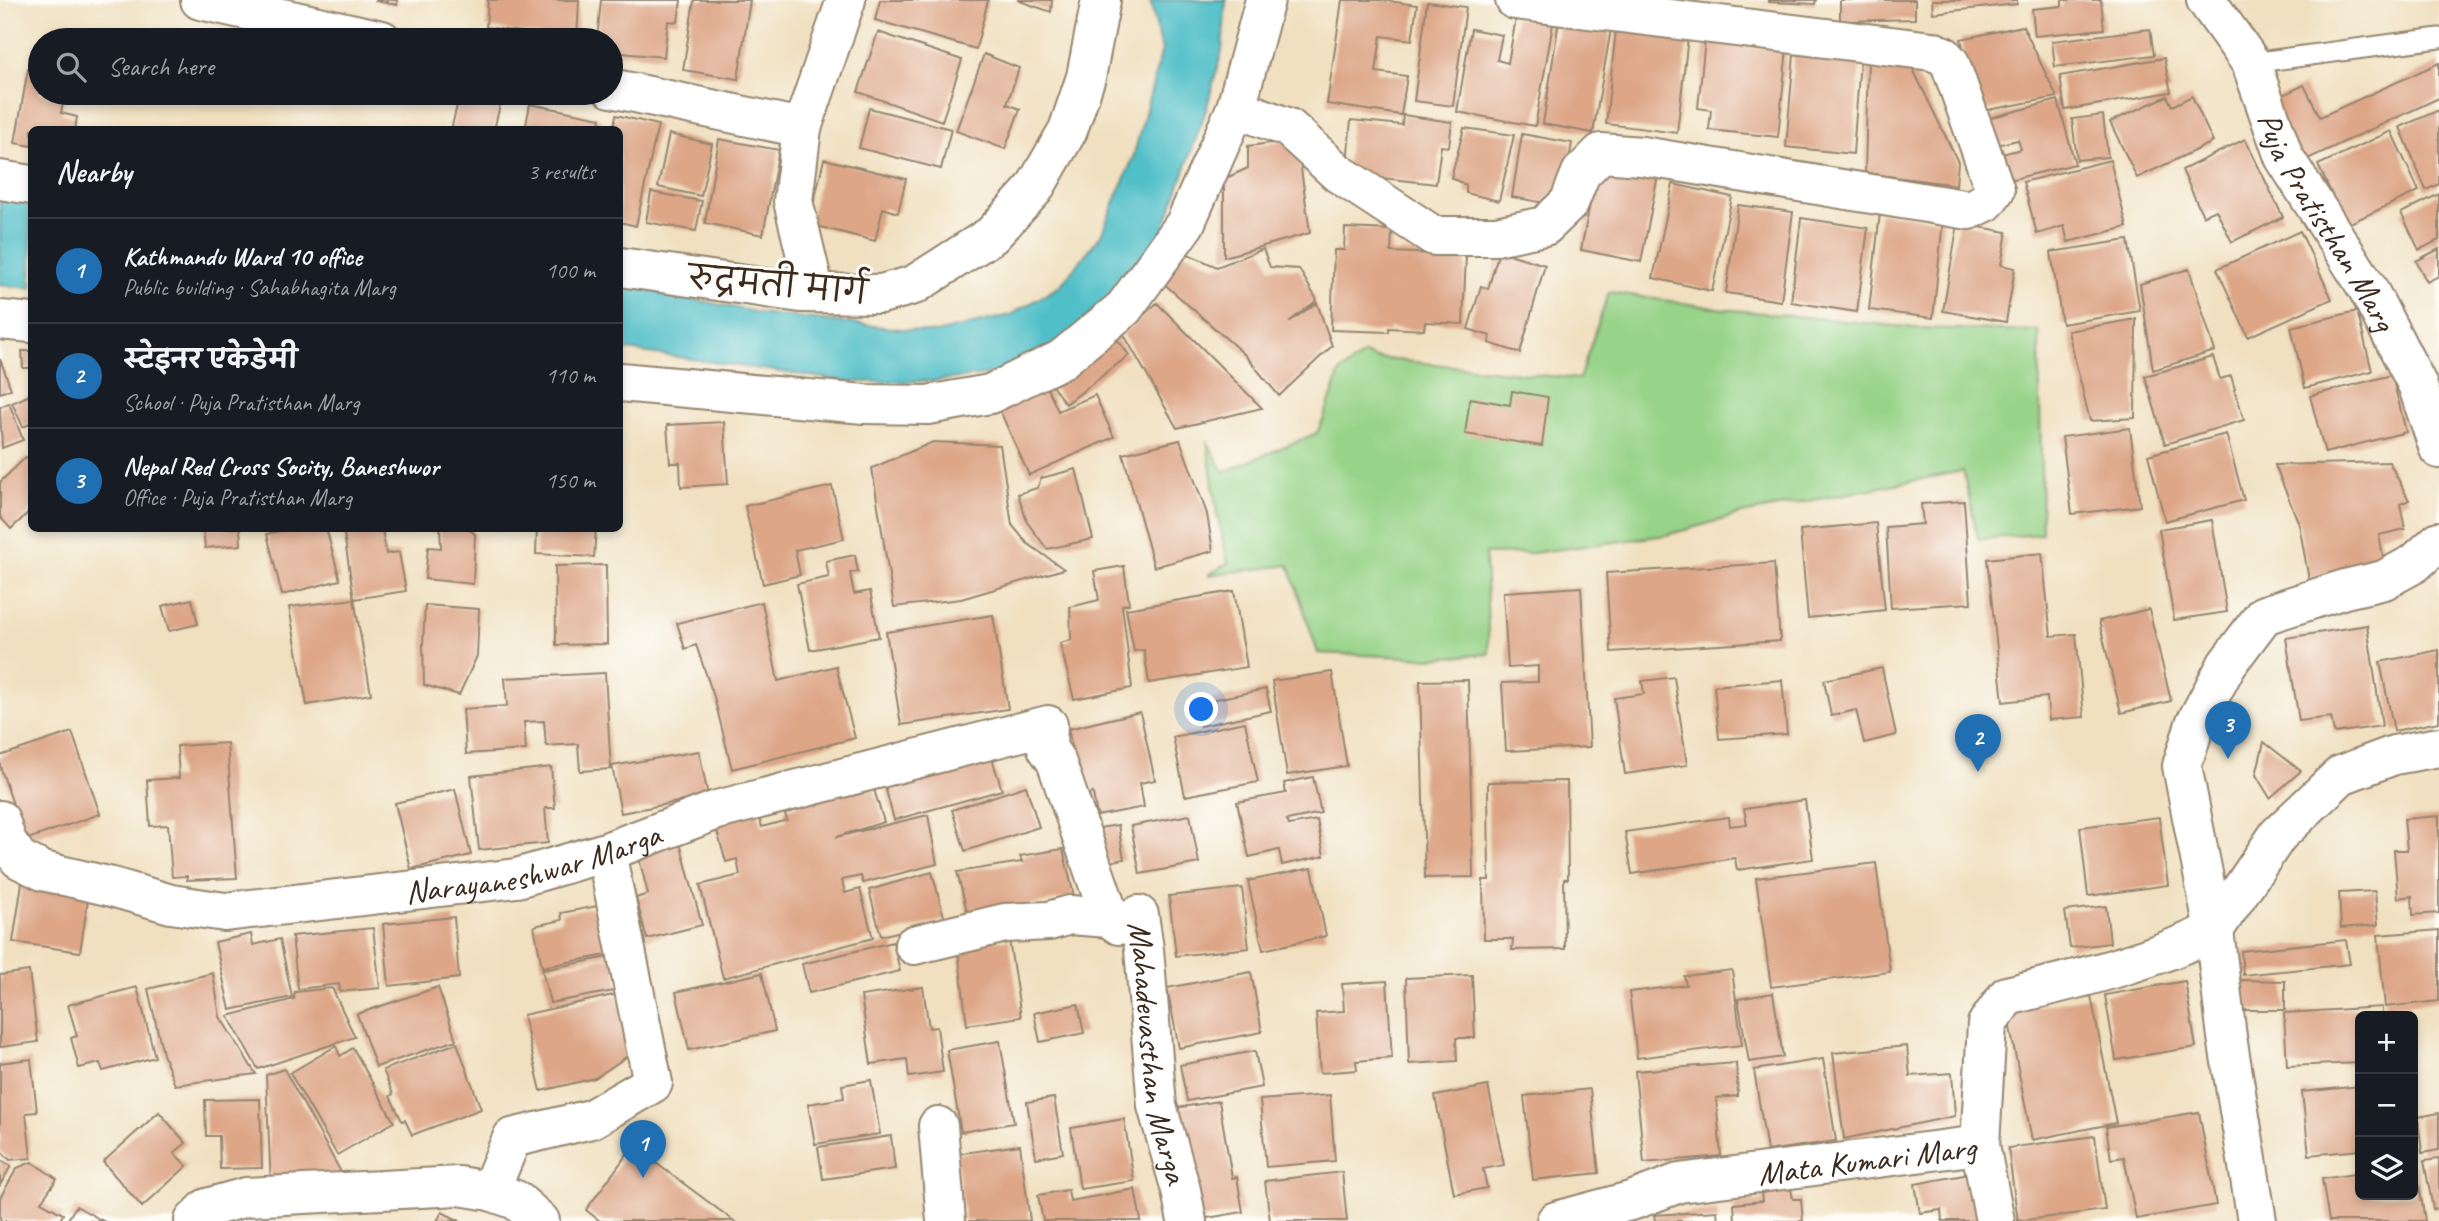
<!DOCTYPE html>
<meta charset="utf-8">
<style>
body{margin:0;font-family:Caveat,"Playpen Sans Deva",sans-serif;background:#242831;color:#f1f3f6}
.controls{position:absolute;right:21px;bottom:21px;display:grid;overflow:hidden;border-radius:10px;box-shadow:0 4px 10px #0003}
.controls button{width:63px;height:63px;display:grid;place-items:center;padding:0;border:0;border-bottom:2px solid #363941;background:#171b24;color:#f1f3f6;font:35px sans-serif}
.you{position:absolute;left:1202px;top:710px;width:24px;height:24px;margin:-18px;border:5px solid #fff;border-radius:50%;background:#1a73e8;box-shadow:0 0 0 10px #1a73e833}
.badge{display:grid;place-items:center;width:46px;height:46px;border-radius:50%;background:#1f6fb2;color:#fff;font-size:23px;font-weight:700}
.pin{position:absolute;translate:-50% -58px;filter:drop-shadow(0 2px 4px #0008)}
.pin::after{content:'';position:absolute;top:37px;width:24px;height:21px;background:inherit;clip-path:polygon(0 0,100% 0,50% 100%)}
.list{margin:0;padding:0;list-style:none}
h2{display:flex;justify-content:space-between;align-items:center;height:91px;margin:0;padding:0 28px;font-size:30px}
h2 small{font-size:23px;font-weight:400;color:#9ea1a6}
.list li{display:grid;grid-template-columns:46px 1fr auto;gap:21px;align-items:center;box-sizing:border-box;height:105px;padding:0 28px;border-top:2px solid #363941}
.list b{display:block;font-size:26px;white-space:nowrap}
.list p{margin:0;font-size:23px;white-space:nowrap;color:#9ea1a6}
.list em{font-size:23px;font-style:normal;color:#9ea1a6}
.icon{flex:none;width:38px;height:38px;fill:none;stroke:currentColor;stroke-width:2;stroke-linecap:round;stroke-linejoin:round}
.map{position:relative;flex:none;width:2439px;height:1221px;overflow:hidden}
.search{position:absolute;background:#171b24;box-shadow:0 4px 10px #0003;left:28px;top:28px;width:595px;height:77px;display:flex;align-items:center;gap:18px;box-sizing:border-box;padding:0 24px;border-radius:38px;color:#9ea1a6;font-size:26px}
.panel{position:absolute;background:#171b24;box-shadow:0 4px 10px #0003;left:28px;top:126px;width:595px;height:406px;border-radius:10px}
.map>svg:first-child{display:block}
.green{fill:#97d388;stroke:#697e53;stroke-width:2}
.water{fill:#51bfc8;stroke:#467473;stroke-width:2}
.building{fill:#dda687}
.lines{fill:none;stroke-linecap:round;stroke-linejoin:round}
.service-casing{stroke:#96856f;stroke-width:23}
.minor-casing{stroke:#96856f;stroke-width:42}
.tertiary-casing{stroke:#96856f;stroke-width:42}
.service{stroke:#fff;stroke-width:19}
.minor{stroke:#fff;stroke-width:38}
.tertiary{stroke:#fff;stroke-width:38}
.labels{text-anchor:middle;stroke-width:6;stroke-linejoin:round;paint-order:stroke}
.street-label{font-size:33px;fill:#3b2a1e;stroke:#fdfcf7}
</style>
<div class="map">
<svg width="2439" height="1221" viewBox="0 0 2439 1221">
<rect width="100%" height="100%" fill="#fdfcf7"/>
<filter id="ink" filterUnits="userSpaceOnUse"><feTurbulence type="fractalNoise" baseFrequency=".0143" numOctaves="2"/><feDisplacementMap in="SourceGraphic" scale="14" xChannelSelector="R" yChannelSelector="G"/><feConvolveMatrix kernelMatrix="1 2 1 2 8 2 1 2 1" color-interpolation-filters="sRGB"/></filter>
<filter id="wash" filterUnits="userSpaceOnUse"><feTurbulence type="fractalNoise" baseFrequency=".00686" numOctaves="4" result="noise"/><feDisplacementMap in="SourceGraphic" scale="28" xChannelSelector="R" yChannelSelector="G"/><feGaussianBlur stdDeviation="1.57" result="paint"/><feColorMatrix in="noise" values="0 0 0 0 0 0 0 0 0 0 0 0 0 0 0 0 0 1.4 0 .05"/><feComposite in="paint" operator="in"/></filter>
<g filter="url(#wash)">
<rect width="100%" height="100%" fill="#f0e0c0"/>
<path class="green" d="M1609 292 1723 309 1915 328 2039 331 2042 534 1978 539 1963 471 1742 514 1667 535 1532 553 1485 554 1489 654 1431 658 1318 653 1289 565 1208 575 1228 563 1217 513 1207 441 1224 472 1317 433 1324 418 1340 372 1364 354 1375 358 1579 379Z"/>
<path class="water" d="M1150 0H1226L1222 51 1206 110 1164 228 1125 284 1050 351 996 374 933 381 852 382 620 349V284L760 313 936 333 1010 315 1060 286 1101 235 1133 158 1162 50Z
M0 198 31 201V288L0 285Z"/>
<g id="blocks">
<path class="building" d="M377 0H397V5L376 1Z
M488 0H579L577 40 486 27Z
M601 0H681L678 22 668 21 664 57 611 52V40H597Z
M694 0H750L738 79 683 70Z
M880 0H988L976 49 875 20Z
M1017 0H1052L1051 12Z
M1342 0H1382L1417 5 1412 40 1381 36 1376 72 1407 76 1401 115 1327 104Z
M1769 0H1816L1815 4 1769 2Z
M1840 0H1915V19L1840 21Z
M1932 0H2017V4L1933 13Z
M2062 0H2101L2104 29 2035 36 2032 9 2062 6Z
M1427 2 1466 7 1453 106 1414 101Z
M1560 14 1612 23 1593 133 1543 124Z
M1516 18 1553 24 1535 126 1457 112 1471 29 1502 35 1497 60 1508 63Z
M1617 19 1689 28 1677 133 1606 124Z
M2023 26 2057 97 1977 112 1961 39Z
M2150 29 2154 55 2055 67 2052 41Z
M878 32 962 60 942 121 858 92Z
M1705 39 1787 48 1778 137 1709 130 1711 110 1698 108Z
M984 54 1019 68 1007 104 1020 109 1005 149 956 131Z
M1794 54 1860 61 1853 154 1786 147Z
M2164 58 2171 92 2065 110 2060 76Z
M1868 61 1910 63 1958 162 1956 185 1865 173Z
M2439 63V98L2299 163 2270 101 2304 85 2320 117Z
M28 69 40 72V93H65L61 113 77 117 75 130H32V146L15 143Z
M460 93H503L494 130H451Z
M2167 96 2172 106 2192 96 2213 142 2137 178 2110 122Z
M2058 100 2075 164 2005 181 1998 155 2021 149 2018 140 1996 145 1989 118Z
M530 104 601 118 599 130H525Z
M869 108 951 129 941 169 859 148Z
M2439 110V184L2426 190 2400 127Z
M616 115 658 125 636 226 620 222V130H613Z
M1403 115 1452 122 1449 147 1441 146 1436 184 1346 174 1351 120 1402 125Z
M2103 115 2108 157 2077 160 2072 119Z
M1464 128 1514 135 1499 201 1466 193V185L1451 178Z
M2391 131 2419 191 2346 225 2318 165Z
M669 134 712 144 701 196 658 187Z
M1522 134 1572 143 1561 206 1512 197Z
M719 139 779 150 763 235 705 223Z
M2245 139 2283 217 2232 242 2216 210 2203 216 2182 170Z
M1297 140 1310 233 1224 257V179L1248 168V146Z
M824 159 906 179 898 213 883 208 875 241 809 224Z
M2110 160 2127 227 2068 242 2064 226 2037 234 2023 182Z
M1598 163 1658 175 1641 262 1581 250Z
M1673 184 1732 197 1712 291 1653 278Z
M651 192 702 201 696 231 646 222Z
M2439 194V240L2419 250 2401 213Z
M1738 205 1793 212 1781 301 1726 293Z
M1880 213 1943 220 1933 318 1869 310Z
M1801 218 1868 228 1857 312 1791 302Z
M1958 223 2007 232 2001 265 2015 268 2006 322 1943 311Z
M1345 228 1392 230 1391 252 1466 255 1463 324 1425 322 1424 330 1389 328V332L1331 330 1334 250H1344Z
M2300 231 2332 299 2248 337 2217 269Z
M2128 240 2140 311 2062 324 2051 252Z
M1263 249 1270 267 1299 269 1317 300 1289 322 1317 303 1332 346 1279 396 1245 355 1162 282 1179 250 1217 267Z
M2439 249V276L2427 282 2416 261Z
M1499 251 1545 265 1520 353 1489 343 1490 336 1468 329 1481 286 1488 289Z
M2189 269 2215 351 2153 370 2140 284Z
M1157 303 1262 408 1177 428 1123 333Z
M2357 311 2372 371 2305 388 2291 327Z
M2136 319 2135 418 2090 421 2068 331Z
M1109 329 1129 355 1066 404 1046 378Z
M22 351H32V368H23Z
M2213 357 2220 379 2231 376 2244 420 2165 444 2145 376Z
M0 359 11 389 0 393Z
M2392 375 2406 432 2325 453 2310 396Z
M1044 381 1058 411 1095 395 1114 437 1029 475 996 402Z
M1512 391 1548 397 1542 446 1465 434 1470 398 1510 405Z
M32 394V423L23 427 12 403Z
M9 403 23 440 2 448 0 407Z
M724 422 728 484 681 487 680 463H670L667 425Z
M2130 428 2140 506 2072 514 2062 437Z
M2226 434 2244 500 2165 521 2148 455Z
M1180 440 1207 514 1213 551 1154 567 1123 454Z
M933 442 1000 445 1012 525 1027 543 1064 569 961 599 894 607 872 468Z
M26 457 32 464V509L11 529 0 517V482Z
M2389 462 2409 500 2400 504 2405 529 2379 535 2385 566 2309 580 2299 524 2275 465Z
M1076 469 1093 539 1047 549 1027 522 1018 494 1037 488 1041 478Z
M832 486 844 539 795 550 800 575 763 584 745 506Z
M1964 501 1971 603 1891 608 1886 527 1923 524 1921 504Z
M2212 520 2227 612 2174 620 2159 529Z
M1876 523 1885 610 1808 618 1800 530Z
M203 528H240L241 545 205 548Z
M289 528H326L340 580 282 595 267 534Z
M343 528H382L386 554 399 552 406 591 354 599Z
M440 528H467L475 534 473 584 425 579 428 547 441 548Z
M537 528H596L594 557 536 554Z
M2042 553 2051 636 2076 634 2084 717 2049 720 2047 697 2003 702 1987 559Z
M855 555 858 572 850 573 854 594 870 591 879 637 810 650 797 584 829 577 826 561Z
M1774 563 1780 641 1611 652 1606 573Z
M606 565 607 644 556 645 555 566Z
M1124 566 1129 604 1122 605 1132 688 1074 699 1060 643 1071 640 1070 607 1099 600 1094 571Z
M1581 587 1590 747 1506 751 1502 683 1538 682V666L1508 668 1503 592Z
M1234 591 1247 667 1149 683 1144 650 1134 651 1126 609Z
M192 599 198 624 169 631 162 606Z
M354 599 371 694 307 705 289 607Z
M762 602 778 681 836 666 855 738 732 769 714 697 696 645 685 649 677 623Z
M425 605 479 609 477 656 459 695 424 685 423 644Z
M2149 609 2171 701 2121 713 2099 621Z
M993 615 1008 709 901 725 886 632Z
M2367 625 2382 726 2334 733 2331 717 2299 721 2286 638Z
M2439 650V722L2394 731 2380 662Z
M1882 668 1896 735 1864 743 1856 710 1831 716 1824 680Z
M1332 672 1347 766 1287 775 1272 681Z
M605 673 611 769 580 771 578 744 546 746 544 721 524 722 526 750 466 754 463 709 507 706 505 678Z
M1674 677 1687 765 1625 774 1614 698 1644 694 1642 681Z
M1468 680 1473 877 1425 878 1420 681Z
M1782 680 1787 734 1719 739 1714 686Z
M1266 689 1271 711 1200 726 1196 703Z
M1140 712 1155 780 1140 783 1144 807 1097 816 1093 793 1083 796 1068 729Z
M1245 722 1258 782 1185 796 1173 737Z
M72 732 100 814 25 840 0 766V756Z
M2264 742 2301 771 2270 798 2256 775Z
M227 743 237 878 187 880V876L172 877 168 825 150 826 147 780 179 778 177 746Z
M699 751 708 796 621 813 612 766Z
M990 752 1002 790 894 820 884 783Z
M551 767 555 808H545L548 843 479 850 471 776Z
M1313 777 1321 813 1287 820 1289 825 1317 820 1324 856 1282 865 1279 850 1249 857 1237 802 1286 793 1284 783Z
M1567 781 1568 879H1564L1565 949 1512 950 1513 939H1484L1483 880H1489L1488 782Z
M872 783 884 822 836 837 928 815 937 864 863 883 861 876 842 880 845 893 860 889 873 938 723 978 700 885 740 875 737 859 726 862 714 821 757 809 762 827 787 820 784 810Z
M1026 786 1039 827 965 851 952 810Z
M455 789 471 855 411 869 395 803Z
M1805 800 1813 859 1737 870 1735 858 1632 874 1625 832 1729 817 1730 826 1747 824 1744 809Z
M1190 815 1199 863 1140 874 1131 826Z
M2439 816V913L2413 915 2412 896 2398 898 2394 850H2407L2404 819Z
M2159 817 2168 885 2088 896 2080 827Z
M1118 825 1124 859 1099 864 1093 829Z
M680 843 702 925 647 939 636 898 648 894 638 854Z
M1063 849 1074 896 969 919 957 872 1022 862 1020 856Z
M1876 863 1890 972 1771 987 1756 878Z
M1312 868 1326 936 1263 950 1248 881Z
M932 872 945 920 881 936 869 890Z
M22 883 89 893 80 952 13 942Z
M1242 888 1249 948 1176 956 1169 896Z
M2375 891 2378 925 2341 928 2339 893Z
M608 904 617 953 542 967 534 926 562 920 561 913Z
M2106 906 2110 943 2070 948 2065 911Z
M454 917 459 978 389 986 383 924Z
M373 928 380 988 340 992 339 984 298 989 292 936Z
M2439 930V1001L2385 1007 2378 935Z
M251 934 253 945 280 939 292 997 230 1010 215 942Z
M1009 940 1021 1017 967 1025 957 941Z
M2346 940 2350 964 2243 975 2241 951Z
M893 942 900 971 809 993 802 964Z
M614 956 619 990 550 1003 542 970Z
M1732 970 1742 1045 1637 1058 1629 992 1686 985 1684 976Z
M29 971 38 1042 0 1047V975Z
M1251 972 1262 1032 1179 1048 1167 988Z
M213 973 220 1017 256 1074 175 1085 163 1054 148 989Z
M762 973 775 1031 689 1050 676 992Z
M1472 975 1475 1038H1456L1457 1061 1409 1064 1406 978Z
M2240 980 2285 981V1010H2240Z
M1387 981 1392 1058 1356 1061 1357 1070 1320 1073 1316 1013 1344 1011 1342 984Z
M2185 981 2196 1047 2116 1060 2105 995Z
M137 987 155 1057 103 1071 100 1063 79 1068 71 1038 77 1036 68 1005Z
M438 987 456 1040 376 1067 357 1014Z
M923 987 929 1028 937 1027 943 1072 909 1077 907 1059 871 1064 861 996Z
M332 988 355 1037 258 1069 228 1016 294 999 295 992Z
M1773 993 1783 1057 1749 1062 1738 999Z
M618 994 629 1055 595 1078 541 1091 523 1015Z
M2091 996 2116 1123 2032 1140 2007 1012Z
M1078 1004 1084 1033 1040 1042 1034 1013Z
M2382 1007V1016H2360V1063L2287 1066 2284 1013Z
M1000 1041 1014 1123 961 1132 947 1050Z
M457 1043 481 1109 412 1135 405 1120 402 1121 390 1096 393 1094 383 1070Z
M336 1046 340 1056 353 1048 394 1122 337 1155 290 1073Z
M1907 1046 1910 1076 1952 1073 1955 1116 1844 1139 1833 1053Z
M1255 1051 1262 1087 1187 1101 1180 1065Z
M31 1059 37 1112 26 1113 31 1158 10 1160 0 1150V1063Z
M1823 1059 1836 1141 1767 1151 1754 1070Z
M1736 1063 1738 1096 1716 1098 1721 1156 1644 1163 1635 1071Z
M284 1069 342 1174 271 1187 266 1075Z
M871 1080 880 1134 815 1144 808 1104 844 1098 842 1085Z
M1488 1086 1504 1165 1483 1169 1487 1188 1454 1194 1435 1096Z
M2360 1086V1150L2309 1155 2302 1092Z
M1590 1089 1599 1173 1533 1180 1524 1096Z
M1330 1095 1335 1161 1266 1167 1260 1100Z
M1054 1098 1063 1153 1036 1158 1027 1102Z
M260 1099 262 1168 220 1169 219 1136H206L205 1100Z
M1219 1101 1232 1178 1237 1177 1243 1212 1195 1220 1176 1108Z
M159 1112 186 1143 174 1153 187 1166 142 1207 103 1162Z
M2199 1112 2216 1205 2136 1219 2124 1157 2111 1159 2106 1127Z
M2439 1113V1150L2422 1153 2418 1117Z
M1124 1119 1134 1181 1080 1189 1071 1128Z
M891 1136 895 1169 823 1179 818 1147Z
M2095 1136 2105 1210 2018 1221 2008 1148Z
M1020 1145 1030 1221H965L956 1154Z
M633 1146 734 1221H600L586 1210Z
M2439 1159V1208L2433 1209 2424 1161Z
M0 1160 11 1166 0 1185Z
M32 1162 57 1179 41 1202 63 1214 60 1221H2L0 1219V1198L17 1168Z
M2413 1165H2416L2425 1221H2329L2322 1179 2360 1173V1195H2413Z
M1342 1172 1347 1221H1270L1265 1181Z
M1975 1173 1984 1221H1942L1941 1210 1920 1213 1915 1184Z
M1135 1189 1141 1221H1043L1038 1195 1068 1190 1070 1201Z
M1791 1189 1793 1199H1801L1803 1221H1735L1734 1204 1762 1201 1761 1191Z
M76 1206 103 1221H67Z
M1717 1211 1718 1221H1655L1654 1215Z
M442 1212 460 1221H437Z"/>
</g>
</g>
<g filter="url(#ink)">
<use href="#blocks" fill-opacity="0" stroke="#96856f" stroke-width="2"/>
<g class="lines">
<g class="service-casing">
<path id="service" d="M2251 63 2439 38"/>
</g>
<g class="minor-casing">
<g id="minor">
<path d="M200 0 382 40"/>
<path id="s1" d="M2206 0 2251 63 2284 157 2368 289 2417 384 2439 449"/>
<path d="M611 88 802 128"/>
<path d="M1236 108 1289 128 1338 173 1434 236H1496L1545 226 1569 203 1581 173 1601 153 1642 156 1969 210 1986 202 1995 190 1950 63 1944 56 1932 51 1515 0"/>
<path d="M815 293 793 201 802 128 846 0"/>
<path d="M2439 541 2415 563 2384 580 2345 589 2264 615 2227 664 2195 724 2182 766 2214 930 2278 835 2341 775 2394 755 2439 747"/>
<path id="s2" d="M0 820 7 842 19 859 43 871 112 887 171 904 225 912 517 878 606 852 717 810 1048 725 1047 748 1056 761 1110 918 1119 925 1139 915 1144 949 1157 1106 1181 1190 1187 1221"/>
<path d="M914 945 1005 923 1049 921 1070 915 1110 918"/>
<path d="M938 1126 946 1221"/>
<path d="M1980 1145 1995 1221"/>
<path d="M490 1191 512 1138 591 1119 653 1083 606 852"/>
<path d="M194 1221 207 1208 246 1197 459 1186 490 1191 516 1200 540 1221"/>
<path id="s3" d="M1556 1221 1634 1200 1679 1183 1980 1145 1987 1024 2007 996C2077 979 2149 963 2214 930L2227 1037 2257 1221"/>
</g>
</g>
<g class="tertiary-casing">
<path id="tertiary" d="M0 180 32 185
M620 267 801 293 881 294 914 285 992 235 1034 189 1068 130 1086 77 1101 0
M0 320 32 323
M620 382 864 404 928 405 990 394 1062 359 1124 308 1185 224 1236 108 1265 0"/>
</g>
<use href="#service" class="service"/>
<use href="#minor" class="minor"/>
<use href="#tertiary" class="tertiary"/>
</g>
</g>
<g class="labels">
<g class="street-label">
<text dy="12" stroke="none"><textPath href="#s1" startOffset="254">Puja Pratisthan Marg</textPath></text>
<text transform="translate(778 284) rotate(5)" y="12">रुद्रमती मार्ग</text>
<text dy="12" stroke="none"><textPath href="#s2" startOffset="570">Narayaneshwar Marga</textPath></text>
<text dy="12" stroke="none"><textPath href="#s2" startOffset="1482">Mahadevasthan Marga</textPath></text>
<text dy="12" stroke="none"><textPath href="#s3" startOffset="318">Mata Kumari Marg</textPath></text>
</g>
</g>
</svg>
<div class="controls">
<button>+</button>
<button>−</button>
<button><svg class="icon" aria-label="layers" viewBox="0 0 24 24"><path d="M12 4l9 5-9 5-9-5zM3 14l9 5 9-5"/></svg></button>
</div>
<div class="you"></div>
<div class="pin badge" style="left:643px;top:1178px">1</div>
<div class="pin badge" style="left:1978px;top:772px">2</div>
<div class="pin badge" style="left:2228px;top:759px">3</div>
<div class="search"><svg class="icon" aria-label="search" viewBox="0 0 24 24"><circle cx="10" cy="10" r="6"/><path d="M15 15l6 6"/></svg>Search here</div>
<section class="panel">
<h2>Nearby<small>3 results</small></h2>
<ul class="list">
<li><span class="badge">1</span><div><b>Kathmandu Ward 10 office</b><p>Public building · Sahabhagita Marg</p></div><em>100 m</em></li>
<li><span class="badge">2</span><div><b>स्टेइनर एकेडेमी</b><p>School · Puja Pratisthan Marg</p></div><em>110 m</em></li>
<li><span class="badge">3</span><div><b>Nepal Red Cross Socity, Baneshwor</b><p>Office · Puja Pratisthan Marg</p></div><em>150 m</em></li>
</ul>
</section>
</div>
